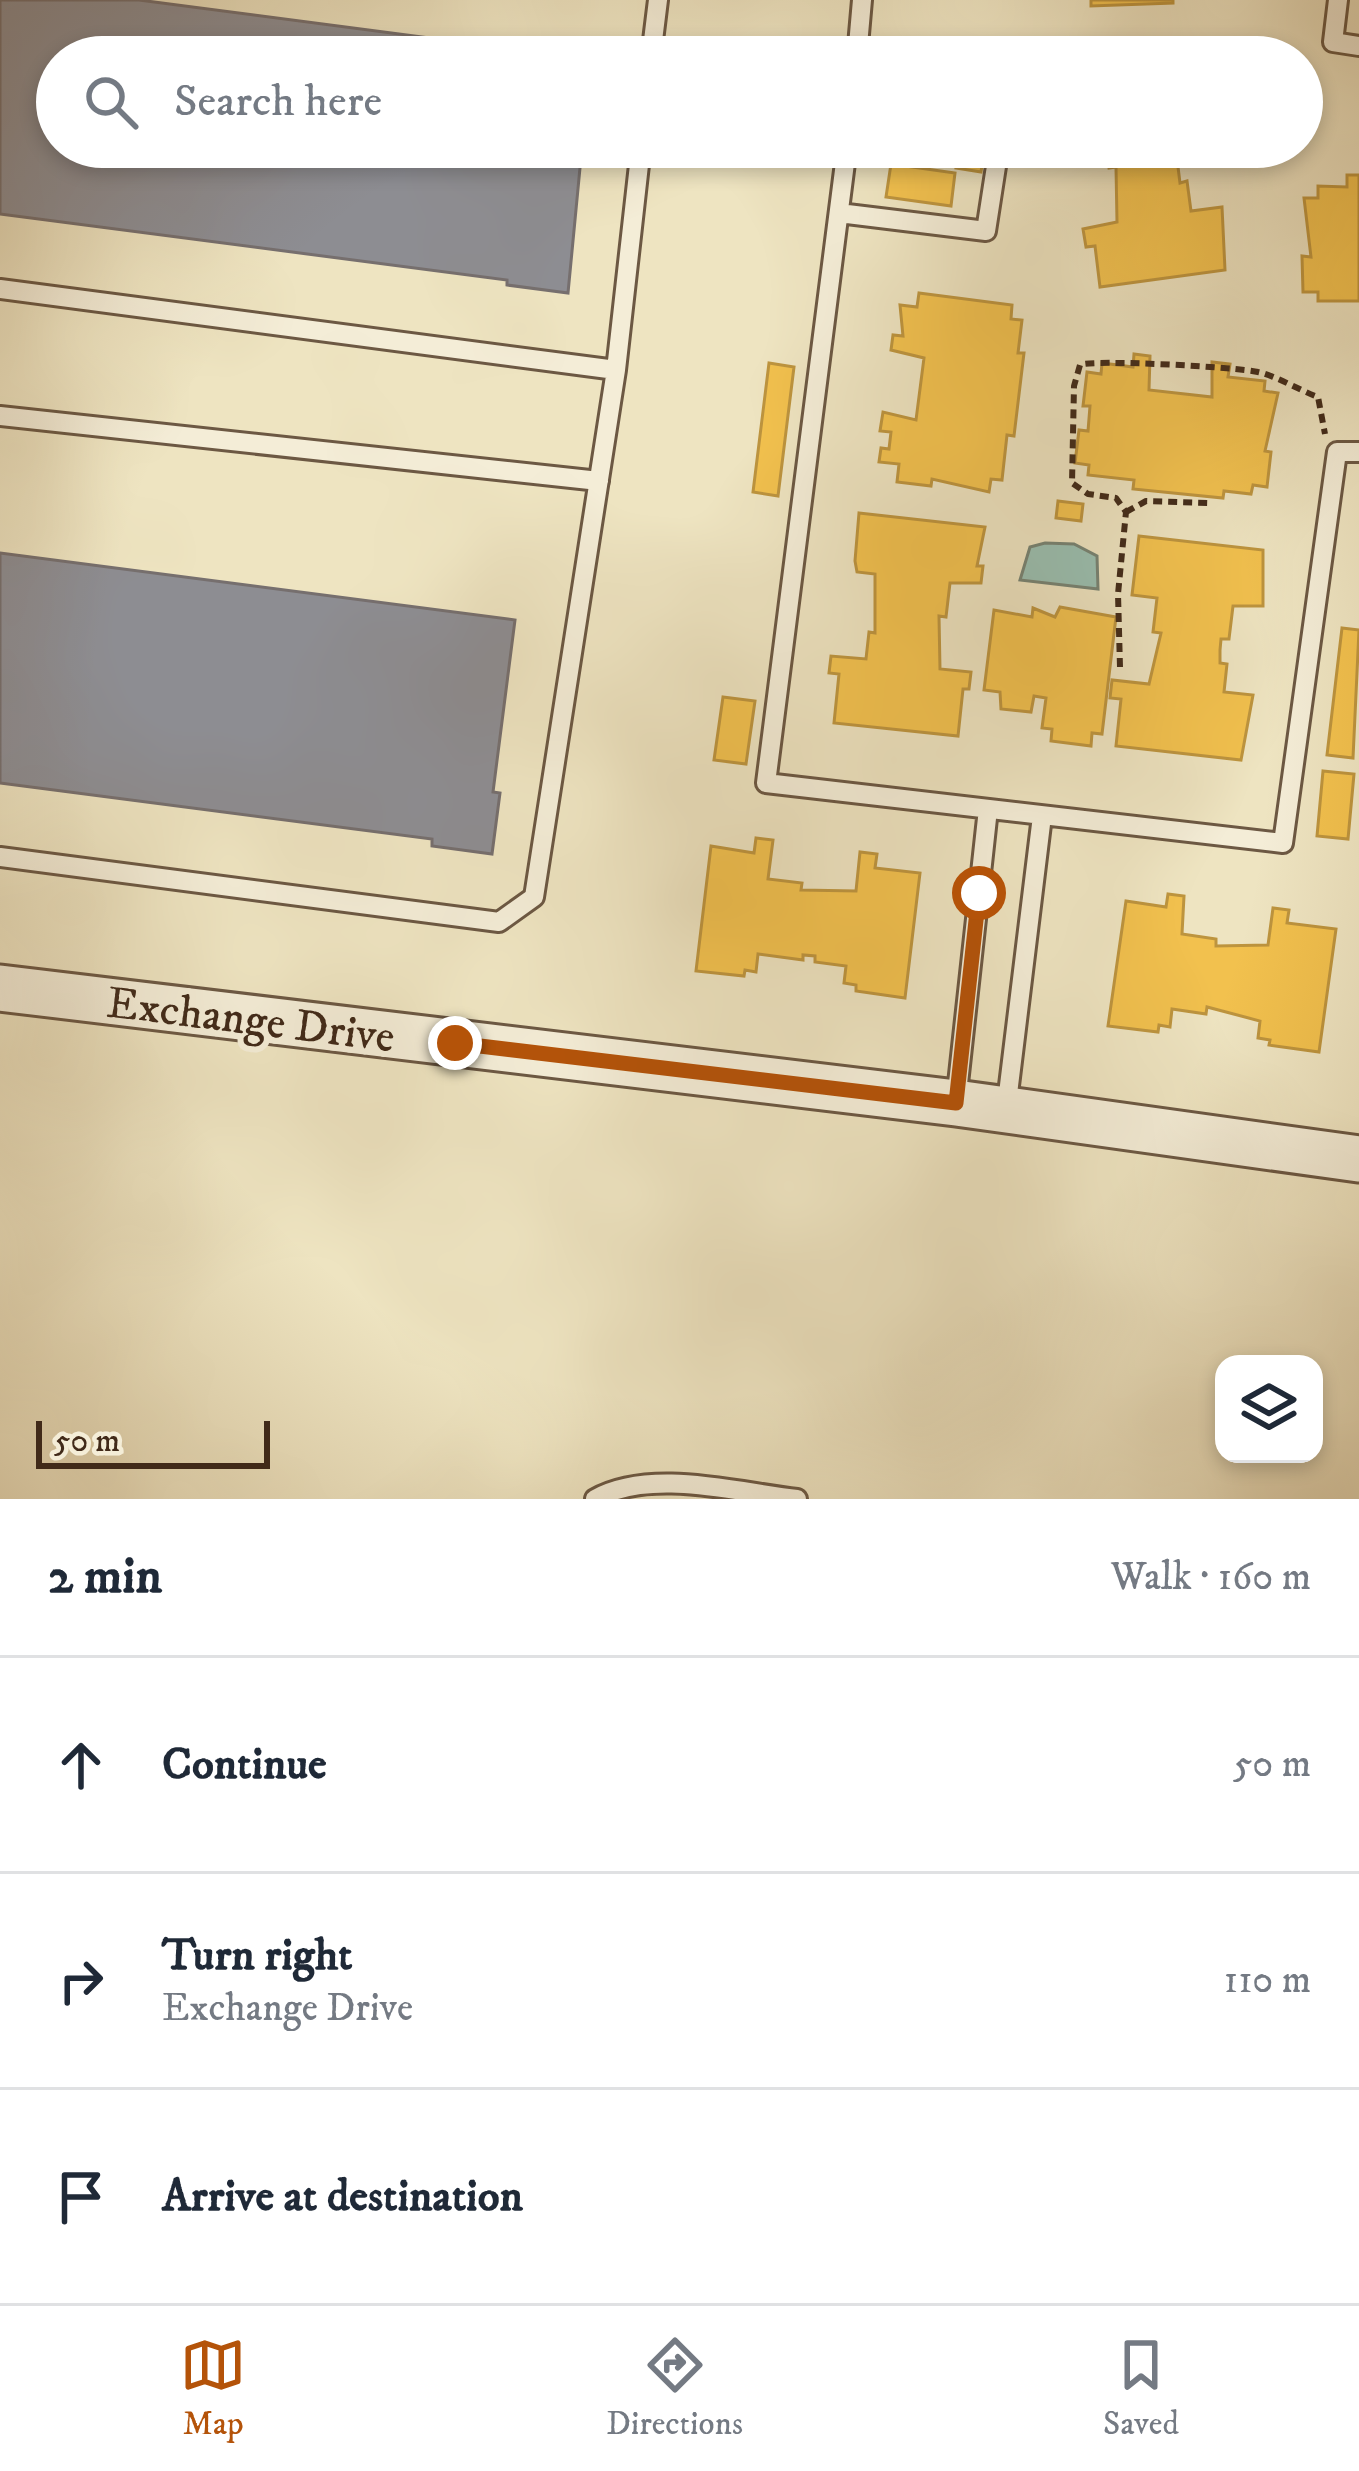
<!DOCTYPE html>
<meta charset="utf-8">
<style>
body{margin:0;font-family:"IM FELL DW Pica",serif;background:#f2f2f3;color:#1f2937}
.controls{position:absolute;right:36px;bottom:36px;display:grid;overflow:hidden;border-radius:24px;box-shadow:0 6px 18px #0003}
.controls button{width:108px;height:108px;display:grid;place-items:center;padding:0;border:0;border-bottom:3px solid #e0e1e3;background:#fff;color:#1f2937;font:60px sans-serif}
.scale{position:absolute;left:36px;bottom:30px;width:234px;box-sizing:border-box;padding-left:12px;border:6px solid #412a19;border-top:0;font-size:33px;line-height:42px;white-space:nowrap;color:#412a19;-webkit-text-stroke:9px #f4edd7;paint-order:stroke}
.stop{position:absolute;width:36px;height:36px;margin:-27px;border:9px solid #b45309;border-radius:50%;background:#fff}
.stop.end{background:#b45309;border-color:#fff;box-shadow:0 3px 12px #0008}
.list{margin:0;padding:0;list-style:none}
h2{display:flex;justify-content:space-between;align-items:center;height:156px;margin:0;padding:0 48px;font-size:51px}
h2 small{font-size:39px;font-weight:400;color:#747a83}
.list li{display:grid;grid-template-columns:78px 1fr auto;gap:36px;align-items:center;box-sizing:border-box;height:216px;padding:0 48px;border-top:3px solid #e0e1e3}
.list b{display:block;font-size:45px;white-space:nowrap}
.list p{margin:0;font-size:39px;white-space:nowrap;color:#747a83}
.list em{font-size:39px;font-style:normal;color:#747a83}
.icon{flex:none;width:66px;height:66px;fill:none;stroke:currentColor;stroke-width:2;stroke-linecap:round;stroke-linejoin:round}
.map{position:relative;flex:none;width:1359px;height:1499px;overflow:hidden}
.search{position:absolute;background:#fff;box-shadow:0 6px 18px #0003;left:36px;right:36px;top:36px;height:132px;display:flex;align-items:center;gap:30px;box-sizing:border-box;padding:0 42px;border-radius:66px;color:#747a83;font-size:45px}
.sheet{height:804px;background:#fff}
nav{display:flex;justify-content:space-around;align-items:center;box-sizing:border-box;height:168px;border-top:3px solid #e0e1e3;background:#fff;font-size:33px;color:#747a83}
nav a{display:grid;justify-items:center;gap:6px}
nav .on{color:#b45309}
.map>svg:first-child{display:block}
.water{fill:#99bfb1;stroke:#768374;stroke-width:3}
.homes{fill:#f2c14e;stroke:#bd943e;stroke-width:3}
.industry{fill:#8d8d92;stroke:#766f6e;stroke-width:3}
.lines{fill:none;stroke-linecap:round;stroke-linejoin:round}
.service-casing{stroke:#6c5843;stroke-width:24}
.tertiary-casing{stroke:#6c5843;stroke-width:51}
.path{stroke:#412a19;stroke-width:6;stroke-dasharray:9 6;stroke-linecap:butt}
.service{stroke:#f4edd7;stroke-width:18}
.tertiary{stroke:#f4edd7;stroke-width:45}
.route{stroke:#b45309;stroke-width:15}
.labels{text-anchor:middle;stroke-width:12;stroke-linejoin:round;paint-order:stroke}
.street-label{font-size:45px;fill:#412a19;stroke:#f4edd7}
</style>
<div class="map">
<svg width="1359" height="1499" viewBox="0 0 1359 1499">
<rect width="100%" height="100%" fill="#eee4c1"/>
<filter id="stains"><feTurbulence type="fractalNoise" baseFrequency=".00167" numOctaves="4"/><feColorMatrix values="0 0 0 0 .2 0 0 0 0 .09 0 0 0 0 .02 0 0 0 .5 -.17"/></filter>
<radialGradient id="worn" r=".72"><stop offset=".6" stop-color="#630" stop-opacity="0"/><stop offset="1" stop-color="#630" stop-opacity=".3"/></radialGradient>
<path class="water" d="M1045 543 1074 544 1097 556 1098 589 1020 580 1030 547Z"/>
<path class="homes" d="M1091 0H1173V3L1091 6Z
M974 40 998 43 997 57H972Z
M959 147H985L981 172 956 168Z
M1106 147H1183L1184 158 1177 159 1180 183 1187 181 1191 211 1222 207 1225 270 1100 287 1095 246 1086 247 1083 229 1117 222 1116 167 1109 168Z
M891 164 955 173 951 206 886 197Z
M1347 175H1359V301H1318V292H1303L1302 256 1311 257 1304 198H1318V186L1347 187Z
M919 293 1012 305 1011 319 1022 320 1018 353H1024L1014 436 1007 435 1002 480 991 479 989 492 932 479 931 486 897 482 899 464 879 462 881 448 889 449 891 432 880 431 883 412 916 420 924 358 891 350 893 335 903 336 900 305 917 307Z
M1134 354 1150 356 1149 390 1212 397V362L1230 364 1228 377 1265 381 1264 391 1278 393 1265 451 1271 452 1267 487 1253 485 1251 494 1224 491 1223 498 1133 489 1134 480 1088 475 1089 465 1075 463 1079 430 1088 431 1090 406H1083L1087 372 1101 374 1102 363 1133 367Z
M769 363 794 367 778 496 753 492Z
M1058 501 1083 504 1081 521 1056 518Z
M859 513 985 527 977 566H983L981 583H950L946 617 939 616 940 669 971 672 969 689H963L958 736 834 723 839 674 829 673 831 656 866 659 869 632 875 633V574L857 572 855 561Z
M1139 536 1263 550V606H1233L1229 639H1221L1220 650V663L1227 664 1224 692 1253 695 1241 760 1116 746 1121 699 1110 698 1112 680 1149 684 1161 633 1153 632 1157 598 1132 595Z
M1060 607 1116 617 1102 734 1092 733 1091 746 1051 741 1052 729 1042 728 1046 698 1034 696 1031 712 1001 709 1000 692 984 690 994 610 1032 617 1033 608 1055 617Z
M1342 628 1359 630 1353 758 1327 755Z
M723 697 755 701 746 764 714 760Z
M1323 771 1354 774 1348 839 1317 836Z
M756 838 773 840 768 879 802 883 801 890 856 891 860 852 877 854 875 868 920 873 905 998 856 991V985L844 983 846 966 815 962V956L803 955V960L758 954 756 972 745 970 744 976 696 971 711 846 754 853Z
M1168 894 1184 896 1182 934 1216 939V946L1268 945 1273 908 1289 910 1287 923 1336 929 1319 1052 1269 1045 1270 1040 1258 1038 1260 1021 1207 1007 1206 1014 1172 1009 1170 1027 1159 1025 1158 1032 1108 1026 1126 901 1166 907Z"/>
<path class="industry" d="M0 0H139L576 57H57V147H582L568 293 507 285V280L0 214Z
M0 553 515 620 493 792 500 793 492 854 432 846V839L0 783Z"/>
<g class="lines">
<g class="service-casing">
<path id="service" d="M1338 0 1333 42 1359 46
M651 57 658 0
M857 57 862 0
M847 147 766 783 1283 843 1337 452H1359
M839 213 986 231 999 147
M0 289 616 370
M0 416 599 481
M0 857 499 922 534 897 616 370 641 147
M956 1102 988 809
M1006 1110 1042 816
M595 1499C650 1468 736 1492 797 1499"/>
</g>
<g class="tertiary-casing">
<path id="tertiary" d="M0 988 956 1103 1359 1159"/>
</g>
<path class="path" d="M1126 512 1146 501 1210 503
M1120 667 1118 594 1126 512 1116 498 1088 494 1072 483 1074 386 1080 365C1091 359 1238 367 1258 372 1276 376 1299 390 1318 397L1325 434"/>
<use href="#service" class="service"/>
<use href="#tertiary" class="tertiary"/>
</g>
<g class="lines">
<path class="route" d="M455 1043 956 1103 979 893"/>
</g>
<g class="labels">
<g class="street-label">
<text transform="translate(251 1018) rotate(7)" y="16">Exchange Drive</text>
</g>
</g>
<rect width="100%" height="100%" filter="url(#stains)"/>
<rect width="100%" height="100%" fill="url(#worn)"/>
</svg>
<div class="controls">
<button><svg class="icon" aria-label="layers" viewBox="0 0 24 24"><path d="M12 4l9 5-9 5-9-5zM3 14l9 5 9-5"/></svg></button>
</div>
<div class="scale">50 m</div>
<div class="stop" style="left:979px;top:893px"></div>
<div class="stop end" style="left:455px;top:1043px"></div>
<div class="search"><svg class="icon" aria-label="search" viewBox="0 0 24 24"><circle cx="10" cy="10" r="6"/><path d="M15 15l6 6"/></svg>Search here</div>
</div>
<section class="sheet">
<h2>2 min<small>Walk · 160 m</small></h2>
<ul class="list">
<li><svg class="icon" aria-label="ahead" viewBox="0 0 24 24"><path d="M12 20V5M6 11l6-6 6 6"/></svg><div><b>Continue</b></div><em>50 m</em></li>
<li><svg class="icon" aria-label="right" viewBox="0 0 24 24"><path d="M7 20v-9h11M14 6l5 5-5 5"/></svg><div><b>Turn right</b><p>Exchange Drive</p></div><em>110 m</em></li>
<li><svg class="icon" aria-label="arrive" viewBox="0 0 24 24"><path d="M6 21V4h12l-3 4 3 4H6"/></svg><div><b>Arrive at destination</b></div></li>
</ul>
</section>
<nav>
<a class="on"><svg class="icon" aria-label="map" viewBox="0 0 24 24"><path d="M3 6l6-2 6 2 6-2v14l-6 2-6-2-6 2zM9 4v14M15 6v14"/></svg>Map</a>
<a><svg class="icon" aria-label="directions" viewBox="0 0 24 24"><path d="M12 3l9 9-9 9-9-9zM9 14v-3h6M13 9l2 2-2 2"/></svg>Directions</a>
<a><svg class="icon" aria-label="saved" viewBox="0 0 24 24"><path d="M7 4h10v16l-5-4-5 4z"/></svg>Saved</a>
</nav>
